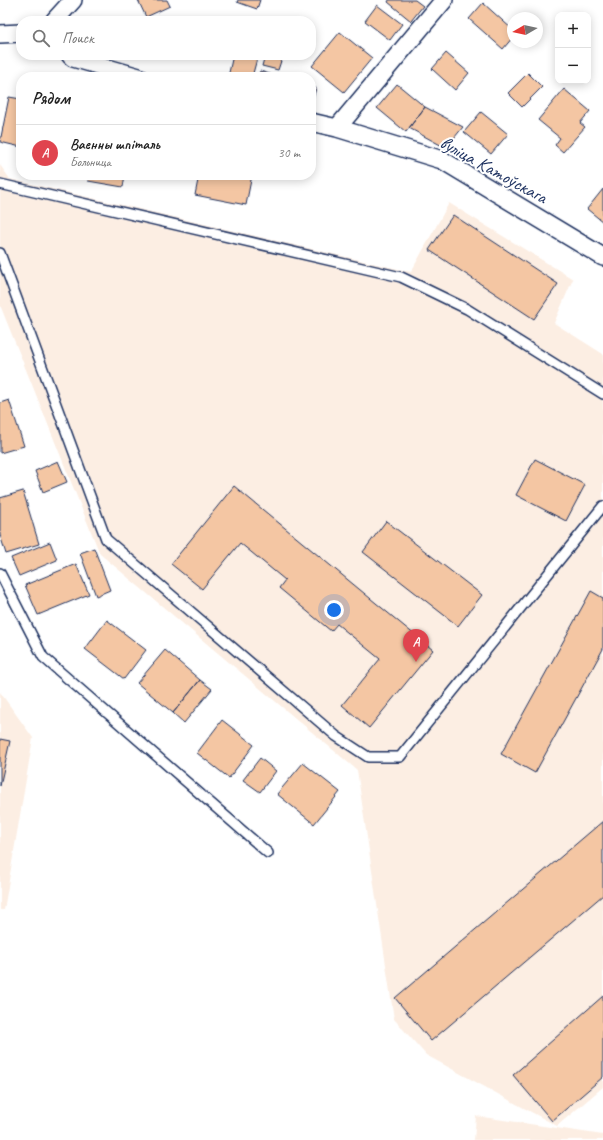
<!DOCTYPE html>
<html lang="ru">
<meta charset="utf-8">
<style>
body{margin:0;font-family:Caveat,sans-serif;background:#f6f6f6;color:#222}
.controls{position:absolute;right:12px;top:12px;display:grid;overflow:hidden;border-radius:8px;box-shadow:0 2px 10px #0003}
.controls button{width:36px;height:36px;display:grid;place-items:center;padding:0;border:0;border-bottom:1px solid #e0e0e0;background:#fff;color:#222;font:20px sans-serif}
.compass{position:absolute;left:507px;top:12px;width:36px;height:36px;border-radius:50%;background:#fff;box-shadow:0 2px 10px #0003;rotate:261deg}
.you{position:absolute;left:334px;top:610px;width:14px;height:14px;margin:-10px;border:3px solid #fff;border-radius:50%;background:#1a73e8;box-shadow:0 0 0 6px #1a73e833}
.badge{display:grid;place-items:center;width:26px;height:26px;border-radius:50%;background:#db2777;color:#fff;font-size:13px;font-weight:700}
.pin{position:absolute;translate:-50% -33px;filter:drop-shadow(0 1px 2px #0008)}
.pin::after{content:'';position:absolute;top:21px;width:14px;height:12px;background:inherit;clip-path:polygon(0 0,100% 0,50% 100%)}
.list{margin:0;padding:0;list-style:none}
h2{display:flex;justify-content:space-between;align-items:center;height:52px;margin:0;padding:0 16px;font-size:17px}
h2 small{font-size:13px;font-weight:400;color:#767676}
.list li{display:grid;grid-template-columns:26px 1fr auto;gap:12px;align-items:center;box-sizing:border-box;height:56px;padding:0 16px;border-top:1px solid #e0e0e0}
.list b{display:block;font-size:15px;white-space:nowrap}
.list p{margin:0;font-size:13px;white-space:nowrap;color:#767676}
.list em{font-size:13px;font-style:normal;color:#767676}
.icon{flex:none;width:22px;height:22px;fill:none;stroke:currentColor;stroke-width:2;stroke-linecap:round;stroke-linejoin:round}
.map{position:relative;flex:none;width:603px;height:1140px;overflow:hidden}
.search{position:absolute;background:#fff;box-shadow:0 2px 10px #0003;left:16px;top:16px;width:300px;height:44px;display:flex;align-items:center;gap:10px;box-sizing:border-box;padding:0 14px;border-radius:16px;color:#767676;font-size:15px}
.panel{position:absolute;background:#fff;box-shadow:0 2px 10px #0003;left:16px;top:72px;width:300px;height:108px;border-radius:16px}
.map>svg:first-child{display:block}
.built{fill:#fceee3}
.building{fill:#f4c6a3;stroke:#1b2f5e}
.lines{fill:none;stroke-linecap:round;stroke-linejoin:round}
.lane-casing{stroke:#1b2f5e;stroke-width:12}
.street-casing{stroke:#1b2f5e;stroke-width:20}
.lane{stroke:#fff;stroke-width:9}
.street{stroke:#fff;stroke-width:17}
.labels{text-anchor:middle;stroke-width:4;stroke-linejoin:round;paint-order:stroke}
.street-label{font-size:19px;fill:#1b2f5e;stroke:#fff}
</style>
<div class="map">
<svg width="603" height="1140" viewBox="0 0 603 1140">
<rect width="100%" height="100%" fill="#fff"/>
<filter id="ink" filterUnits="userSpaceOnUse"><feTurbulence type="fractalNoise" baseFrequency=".025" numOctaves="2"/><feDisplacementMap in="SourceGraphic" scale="8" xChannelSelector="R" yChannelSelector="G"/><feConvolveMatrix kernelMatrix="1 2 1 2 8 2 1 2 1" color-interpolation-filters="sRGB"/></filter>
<g filter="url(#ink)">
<path class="built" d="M0 165 10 179 411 272 449 203 573 279 554 323 603 354V1087L557 1126 426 1055 394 1019 357 770 100 554 0 305Z
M0 692 33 738 4 910H0Z
M476 1116 603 1135V1140H474Z"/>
<path class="building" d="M138 0H167L170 6 146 17Z
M238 0H260L257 9 237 2Z
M389 0H415L423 6 411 21 388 2Z
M483 3 513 30V37L503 49 469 19Z
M377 5 402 24 390 40 365 21Z
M156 17 158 21H148Z
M340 32 372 58 344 92 312 66Z
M446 53 469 73 455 90 432 69Z
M233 55H258L252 77H228Z
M265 55H283L278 70 262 66Z
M260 71 273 75V77H258Z
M528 73 542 87 522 107 508 93Z
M397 84 425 107 406 132 377 108Z
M311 86 316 88 311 106Z
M564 89 590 111 580 123 585 127 563 152 555 145 560 138 538 120Z
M9 97 21 99V147L0 142Z
M425 107 463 127 446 148 409 128Z
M481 112 508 134 491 154 464 132Z
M89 175H125L123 187 88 181Z
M199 175H252L246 205 195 195Z
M603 189V222L587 209Z
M453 215 558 284 534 319 429 250Z
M9 400 24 446 0 453V403Z
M535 459 585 485 566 521 516 495Z
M58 461 67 482 43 492 35 471Z
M234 486 433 650 369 728 342 705 380 659 337 624 331 631 279 588 285 580 240 543 202 589 171 564Z
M23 491 39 544 6 554 0 535V498Z
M386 521 482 595 458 626 363 552Z
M50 542 57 560 19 576 11 558Z
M94 548 110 590 96 596 80 553Z
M76 564 89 594 38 615 25 585Z
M591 591 603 598V649L535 773 501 754Z
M107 620 146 650 124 679 85 649Z
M165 650 200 680 173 713 137 683Z
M200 680 212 689 184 723 173 713Z
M222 720 254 745 229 778 197 753Z
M0 739 10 741 0 786Z
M260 758 276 771 260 792 243 780Z
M303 763 340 792 314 824 277 794Z
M603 821V895L431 1041 395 998Z
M603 996V1077L552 1121 513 1075Z"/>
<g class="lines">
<g class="lane-casing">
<path id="lane" d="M0 184 401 277 467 309 603 394
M0 253 106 539 336 736 368 757H400L603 506
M0 573 43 657 268 853"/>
</g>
<g class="street-casing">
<path id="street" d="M54 21 73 0
M0 34 21 33
M70 55 73 58 139 77
M311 122 337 128 442 160 603 257
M337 128 444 0"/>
</g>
<use href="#lane" class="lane"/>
<use href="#street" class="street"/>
</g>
</g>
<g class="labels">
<g class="street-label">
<text transform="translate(494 169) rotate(29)" y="7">вуліца Катоўскага</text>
</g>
</g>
</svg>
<div class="controls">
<button>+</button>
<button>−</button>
</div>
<svg class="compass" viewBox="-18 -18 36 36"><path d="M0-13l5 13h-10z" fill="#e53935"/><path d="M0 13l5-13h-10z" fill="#767676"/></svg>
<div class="you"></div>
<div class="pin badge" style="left:416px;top:662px;background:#e0444e">A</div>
<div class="search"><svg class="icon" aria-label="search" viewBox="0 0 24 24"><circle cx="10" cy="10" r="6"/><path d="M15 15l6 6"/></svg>Поиск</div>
<section class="panel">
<h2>Рядом<small></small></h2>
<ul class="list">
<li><span class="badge" style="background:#e0444e">A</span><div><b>Ваенны шпіталь</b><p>Больница</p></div><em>30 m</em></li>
</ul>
</section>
</div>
